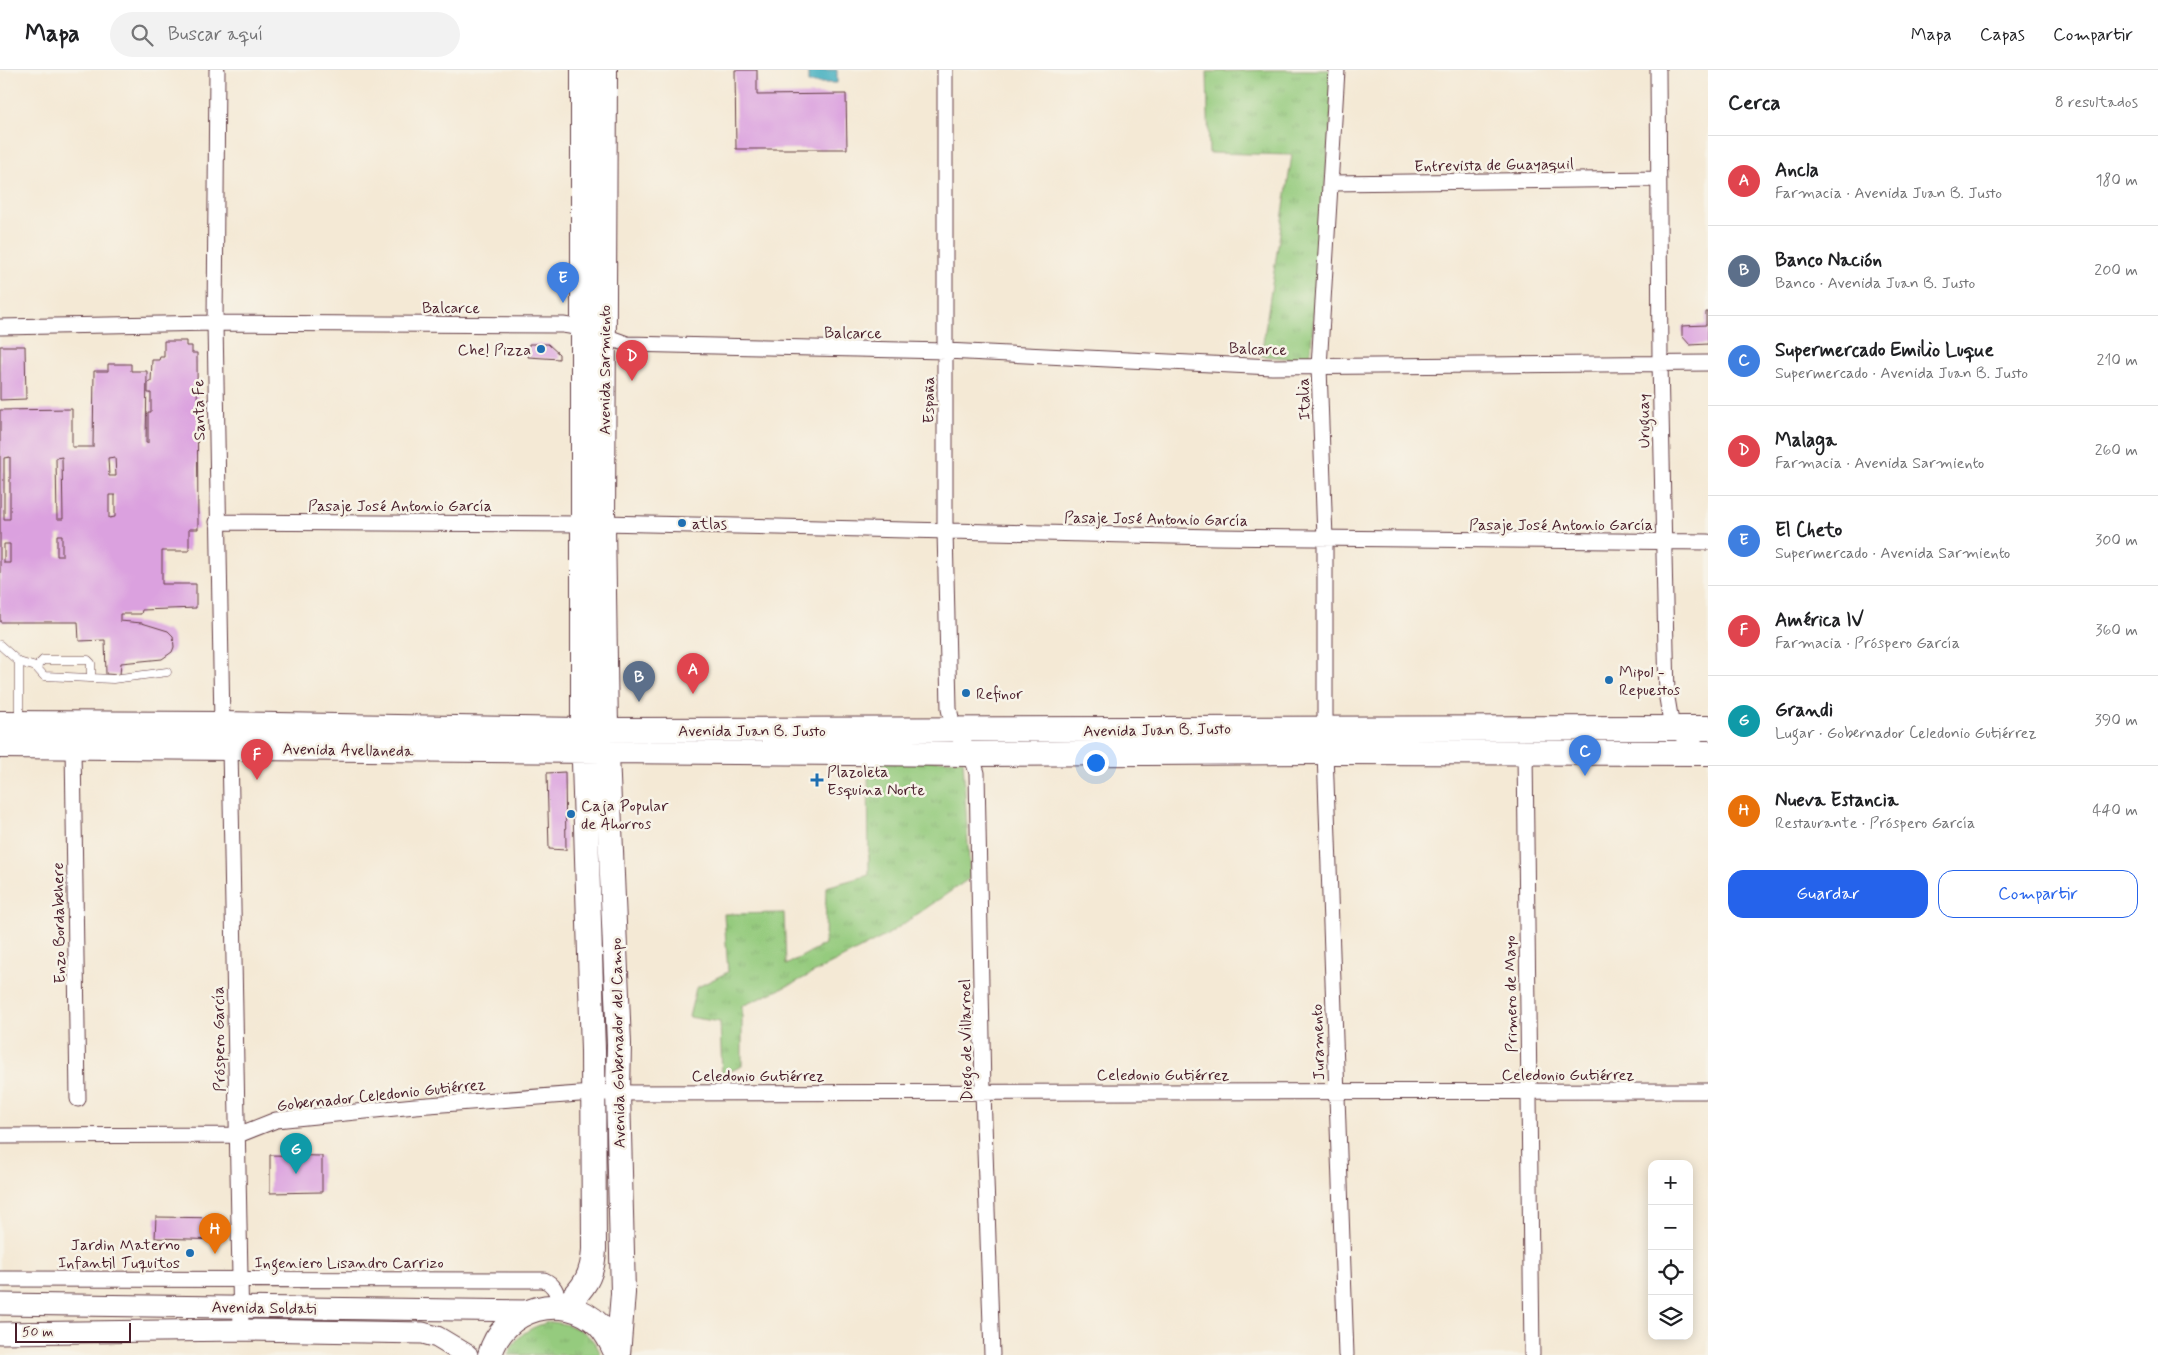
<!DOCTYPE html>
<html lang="es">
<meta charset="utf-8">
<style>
body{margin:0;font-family:Mynerve,sans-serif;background:#f2f2f2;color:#202124}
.controls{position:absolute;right:15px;bottom:15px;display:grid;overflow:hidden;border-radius:10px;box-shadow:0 2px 12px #0003}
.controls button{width:45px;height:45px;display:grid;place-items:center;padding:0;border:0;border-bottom:1px solid #e0e0e0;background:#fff;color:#202124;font:25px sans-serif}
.scale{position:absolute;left:15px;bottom:12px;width:116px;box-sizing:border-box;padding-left:5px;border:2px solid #4a1f2b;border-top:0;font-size:14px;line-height:18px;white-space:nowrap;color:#4a1f2b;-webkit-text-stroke:4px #f7f3e8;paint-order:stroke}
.you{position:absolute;left:1095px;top:692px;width:18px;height:18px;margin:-12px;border:4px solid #fff;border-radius:50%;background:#1a73e8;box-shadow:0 0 0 8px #1a73e833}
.badge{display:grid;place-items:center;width:32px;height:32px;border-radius:50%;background:#2563eb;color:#fff;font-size:16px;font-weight:700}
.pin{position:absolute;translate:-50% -41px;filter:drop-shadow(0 1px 2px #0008)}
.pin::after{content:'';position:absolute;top:26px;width:18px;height:15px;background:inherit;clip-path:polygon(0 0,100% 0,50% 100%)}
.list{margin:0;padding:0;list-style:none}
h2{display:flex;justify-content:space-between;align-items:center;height:65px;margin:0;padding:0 20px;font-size:21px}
h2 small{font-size:16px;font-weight:400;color:#757577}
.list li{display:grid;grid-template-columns:32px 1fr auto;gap:15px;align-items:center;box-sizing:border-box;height:90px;padding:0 20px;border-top:1px solid #e0e0e0}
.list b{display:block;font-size:19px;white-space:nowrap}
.list p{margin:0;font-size:16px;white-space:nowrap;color:#757577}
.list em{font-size:16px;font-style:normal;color:#757577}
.actions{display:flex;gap:10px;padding:15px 20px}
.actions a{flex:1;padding:11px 0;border:1px solid #2563eb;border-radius:15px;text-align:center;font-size:18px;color:#2563eb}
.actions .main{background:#2563eb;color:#fff}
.icon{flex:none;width:28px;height:28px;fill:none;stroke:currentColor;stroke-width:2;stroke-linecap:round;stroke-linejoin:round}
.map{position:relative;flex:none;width:1708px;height:1285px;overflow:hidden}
header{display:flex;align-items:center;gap:30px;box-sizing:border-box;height:70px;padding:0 25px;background:#fff;border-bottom:1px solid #e0e0e0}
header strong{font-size:24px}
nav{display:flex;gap:28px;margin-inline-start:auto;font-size:18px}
.search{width:350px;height:45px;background:#f2f2f2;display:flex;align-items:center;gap:12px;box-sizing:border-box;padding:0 18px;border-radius:28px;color:#757577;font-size:19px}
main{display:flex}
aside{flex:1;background:#fff}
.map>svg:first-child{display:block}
.park{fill:url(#park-tufts);stroke:#707554}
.water{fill:#43afc0;stroke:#466776}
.building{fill:#dba1df;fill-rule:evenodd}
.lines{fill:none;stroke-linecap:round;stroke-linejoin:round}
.lane-casing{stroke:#643d44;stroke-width:9}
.street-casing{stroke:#643d44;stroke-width:17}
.secondary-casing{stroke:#643d44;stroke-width:23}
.primary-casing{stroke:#643d44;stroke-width:26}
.lane{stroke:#fff;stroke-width:8}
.street{stroke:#fff;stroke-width:15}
.secondary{stroke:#fff;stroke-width:21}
.primary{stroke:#fff;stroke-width:24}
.poi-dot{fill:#1f6fb2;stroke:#f7f3e8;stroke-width:2}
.labels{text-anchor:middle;stroke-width:5;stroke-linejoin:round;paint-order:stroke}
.street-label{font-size:16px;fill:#4a1f2b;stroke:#f7f3e8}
.poi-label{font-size:16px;fill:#4a1f2b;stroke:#f7f3e8;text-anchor:start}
</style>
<header>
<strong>Mapa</strong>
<div class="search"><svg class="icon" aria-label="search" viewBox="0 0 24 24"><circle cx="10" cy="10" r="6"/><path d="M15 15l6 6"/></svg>Buscar aquí</div>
<nav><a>Mapa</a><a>Capas</a><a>Compartir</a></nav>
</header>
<main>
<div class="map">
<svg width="1708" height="1285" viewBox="0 0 1708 1285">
<defs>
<pattern id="park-tufts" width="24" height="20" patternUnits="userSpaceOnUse" patternTransform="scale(1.25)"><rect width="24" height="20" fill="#95cb7e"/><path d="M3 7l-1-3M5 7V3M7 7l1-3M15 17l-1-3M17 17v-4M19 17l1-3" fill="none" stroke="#82ae6d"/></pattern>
</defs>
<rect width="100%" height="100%" fill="#f7f3e8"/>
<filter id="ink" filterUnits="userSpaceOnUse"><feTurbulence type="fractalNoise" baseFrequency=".02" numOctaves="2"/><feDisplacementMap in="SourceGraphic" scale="10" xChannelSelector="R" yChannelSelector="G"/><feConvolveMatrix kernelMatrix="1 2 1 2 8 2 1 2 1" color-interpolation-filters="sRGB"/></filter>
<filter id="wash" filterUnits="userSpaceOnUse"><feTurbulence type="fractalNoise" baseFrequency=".0096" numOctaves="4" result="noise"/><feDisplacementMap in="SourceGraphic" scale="20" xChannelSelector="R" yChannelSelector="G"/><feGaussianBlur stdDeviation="1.12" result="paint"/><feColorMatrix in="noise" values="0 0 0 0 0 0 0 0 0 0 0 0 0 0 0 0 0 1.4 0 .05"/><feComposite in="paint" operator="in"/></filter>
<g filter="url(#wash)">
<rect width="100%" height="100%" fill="#f4e9d5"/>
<path class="park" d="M1271 0H1335L1310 290 1261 286 1292 85 1209 83 1207 2Z
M963 690 970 808 887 865 794 913 742 936V996L722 1005 720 952 689 947 696 918 728 902 724 844 784 843 786 895 825 874 826 817 869 805 868 691Z
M549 1252C571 1253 593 1262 601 1285H508C515 1266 530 1257 549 1252Z"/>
<path class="water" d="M808 0H837V13H808Z"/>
<g id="blocks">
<path class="building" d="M735 0H757V25L846 24 847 79H736Z
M1706 242H1708V274L1690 275 1682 266V256L1706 255Z
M164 271H186V276H192V283H197L198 459H189V481H162V514H196V538L142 540 141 544H120V551L142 553 168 561 173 566 174 577 172 582 162 589 121 593 120 605 106 604 105 570 79 571 78 552H0V340L72 339V377H93L94 301H108V294H131V301H147L146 373H148V342H151V323H148V312H151L152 290H159L160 287H164ZM10 387V449H4V388ZM62 387 63 449H57L56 388ZM115 387 116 406H109L108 388ZM109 425H115V447L109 448ZM57 465H62V486H57ZM4 474H10V493H4Z
M529 274H548L559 284V289L528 287Z
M0 276H25L26 329 0 330Z
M565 702 566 780 549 779 547 703Z
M270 1085 322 1086V1122L270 1123Z
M156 1147 223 1148V1170L155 1168Z"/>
</g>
</g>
<g filter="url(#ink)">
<use href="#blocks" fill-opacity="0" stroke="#643d44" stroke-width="1"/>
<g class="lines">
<g class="lane-casing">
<path id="lane" d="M0 575 19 592V651
M19 592 36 597 44 606 113 609 167 602
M36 597 43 590H88L91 593V607"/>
</g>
<g class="street-casing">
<path id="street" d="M217 0 215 253 222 654 230 678 241 1260
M945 0V460L949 639 954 660 971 684 977 703 983 1022 992 1285
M1337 0 1319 297 1325 469V682L1346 1285
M1658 0 1660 292 1667 628 1672 658 1706 683
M1331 113 1659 109
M0 257 215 253 563 255 583 258 627 274 946 281 1272 297 1708 293
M217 452 583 454
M603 453 1215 467 1708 472
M73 676 78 1029
M1525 682 1532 1285
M0 1066 238 1065 276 1050 415 1036 593 1023 1708 1021
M0 1209 544 1210C556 1215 557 1225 561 1237"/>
</g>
<g class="secondary-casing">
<path id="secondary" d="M0 1234 529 1241
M0 1263 241 1260 423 1263 437 1267 467 1285"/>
</g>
<g class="primary-casing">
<path id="primary" d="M605 0 603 453 606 660 619 974 618 1022 623 1223 618 1285
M0 653 222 654 583 660 1708 658
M0 676 971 684 1325 682 1708 683
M564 1237C584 1218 593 1206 594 1179L593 981 583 660V0
M490 1285C502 1238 565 1220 599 1255 608 1264 612 1274 617 1285"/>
</g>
<use href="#lane" class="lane"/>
<use href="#street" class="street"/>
<use href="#secondary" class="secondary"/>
<use href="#primary" class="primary"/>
</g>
</g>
<g class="poi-dot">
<circle cx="541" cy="279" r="5"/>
<circle cx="682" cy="453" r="5"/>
<circle cx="1609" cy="610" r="5"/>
<circle cx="966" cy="623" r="5"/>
<path d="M814.5 702.5h5v5h5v5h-5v5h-5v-5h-5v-5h5z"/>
<circle cx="571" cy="744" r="5"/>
<circle cx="190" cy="1183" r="5"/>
</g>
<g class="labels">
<g class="street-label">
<text transform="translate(1494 94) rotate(-1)" y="6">Entrevista de Guayaquil</text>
<text x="451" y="243">Balcarce</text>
<text transform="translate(853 262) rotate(1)" y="6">Balcarce</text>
<text transform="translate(1258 278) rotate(2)" y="6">Balcarce</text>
<text transform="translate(604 300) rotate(-90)" y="6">Avenida Sarmiento</text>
<text transform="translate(1303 329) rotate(-92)" y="6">Italia</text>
<text transform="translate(928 330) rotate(-90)" y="6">España</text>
<text transform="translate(198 340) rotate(-91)" y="6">Santa Fe</text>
<text transform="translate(1643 351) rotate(-91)" y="6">Uruguay</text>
<text x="400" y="441">Pasaje José Antonio García</text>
<text transform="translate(1156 448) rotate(1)" y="6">Pasaje José Antonio García</text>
<text x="1561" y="460">Pasaje José Antonio García</text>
<text transform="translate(1157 659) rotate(-1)" y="6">Avenida Juan B. Justo</text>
<text x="752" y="666">Avenida Juan B. Justo</text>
<text transform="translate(348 679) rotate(1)" y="6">Avenida Avellaneda</text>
<text transform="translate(58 853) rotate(-91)" y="6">Enzo Bordabehere</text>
<text transform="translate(1510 924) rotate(-91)" y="6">Primero de Mayo</text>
<text transform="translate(218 969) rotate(-91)" y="6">Próspero García</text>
<text transform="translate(965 970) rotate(-91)" y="6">Diego de Villarroel</text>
<text transform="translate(1317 972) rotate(-92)" y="6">Juramento</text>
<text transform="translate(617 973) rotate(-91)" y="6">Avenida Gobernador del Campo</text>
<text x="1163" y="1010">Celedonio Gutiérrez</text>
<text x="1568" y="1010">Celedonio Gutiérrez</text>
<text x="758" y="1011">Celedonio Gutiérrez</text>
<text transform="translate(381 1024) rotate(-6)" y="6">Gobernador Celedonio Gutiérrez</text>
<text x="349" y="1198">Ingeniero Lisandro Carrizo</text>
<text transform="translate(264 1237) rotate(1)" y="6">Avenida Soldati</text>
</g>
<g class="poi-label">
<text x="531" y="285" text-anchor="end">Che! Pizza</text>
<text x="692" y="459">atlas</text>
<text x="1619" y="607">Mipol -<tspan x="1619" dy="18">Repuestos</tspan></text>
<text x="976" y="629">Refinor</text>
<text x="827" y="707">Plazoleta<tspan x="827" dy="18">Esquina Norte</tspan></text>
<text x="581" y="741">Caja Popular<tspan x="581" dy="18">de Ahorros</tspan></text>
<text x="180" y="1180" text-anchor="end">Jardin Materno<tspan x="180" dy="18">Infantil Tuquitos</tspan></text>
</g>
</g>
</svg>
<div class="controls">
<button>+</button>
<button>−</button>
<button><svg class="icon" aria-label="locate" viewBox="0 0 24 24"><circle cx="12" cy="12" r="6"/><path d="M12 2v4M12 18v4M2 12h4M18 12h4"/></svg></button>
<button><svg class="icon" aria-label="layers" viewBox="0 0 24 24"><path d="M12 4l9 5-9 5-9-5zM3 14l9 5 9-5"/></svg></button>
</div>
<div class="scale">50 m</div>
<div class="you"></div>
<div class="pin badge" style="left:693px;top:624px;background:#e0444e">A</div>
<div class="pin badge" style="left:639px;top:632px;background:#5c6f8a">B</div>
<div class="pin badge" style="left:1585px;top:706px;background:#3f7fe0">C</div>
<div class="pin badge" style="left:632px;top:311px;background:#e0444e">D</div>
<div class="pin badge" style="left:563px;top:233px;background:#3f7fe0">E</div>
<div class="pin badge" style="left:257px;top:710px;background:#e0444e">F</div>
<div class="pin badge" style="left:296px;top:1104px;background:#0f9aa8">G</div>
<div class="pin badge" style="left:215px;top:1184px;background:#e8710a">H</div>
</div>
<aside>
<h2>Cerca<small>8 resultados</small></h2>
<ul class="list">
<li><span class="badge" style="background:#e0444e">A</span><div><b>Ancla</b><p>Farmacia · Avenida Juan B. Justo</p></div><em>180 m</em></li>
<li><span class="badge" style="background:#5c6f8a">B</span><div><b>Banco Nación</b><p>Banco · Avenida Juan B. Justo</p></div><em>200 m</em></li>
<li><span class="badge" style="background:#3f7fe0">C</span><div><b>Supermercado Emilio Luque</b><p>Supermercado · Avenida Juan B. Justo</p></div><em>210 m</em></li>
<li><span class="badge" style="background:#e0444e">D</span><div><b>Malaga</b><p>Farmacia · Avenida Sarmiento</p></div><em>260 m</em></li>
<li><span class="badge" style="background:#3f7fe0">E</span><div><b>El Cheto</b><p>Supermercado · Avenida Sarmiento</p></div><em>300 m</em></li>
<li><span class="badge" style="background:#e0444e">F</span><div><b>América IV</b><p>Farmacia · Próspero García</p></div><em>360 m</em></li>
<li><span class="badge" style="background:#0f9aa8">G</span><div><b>Grandi</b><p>Lugar · Gobernador Celedonio Gutiérrez</p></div><em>390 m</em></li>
<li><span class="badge" style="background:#e8710a">H</span><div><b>Nueva Estancia</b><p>Restaurante · Próspero García</p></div><em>440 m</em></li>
</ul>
<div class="actions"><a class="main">Guardar</a><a>Compartir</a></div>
</aside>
</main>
